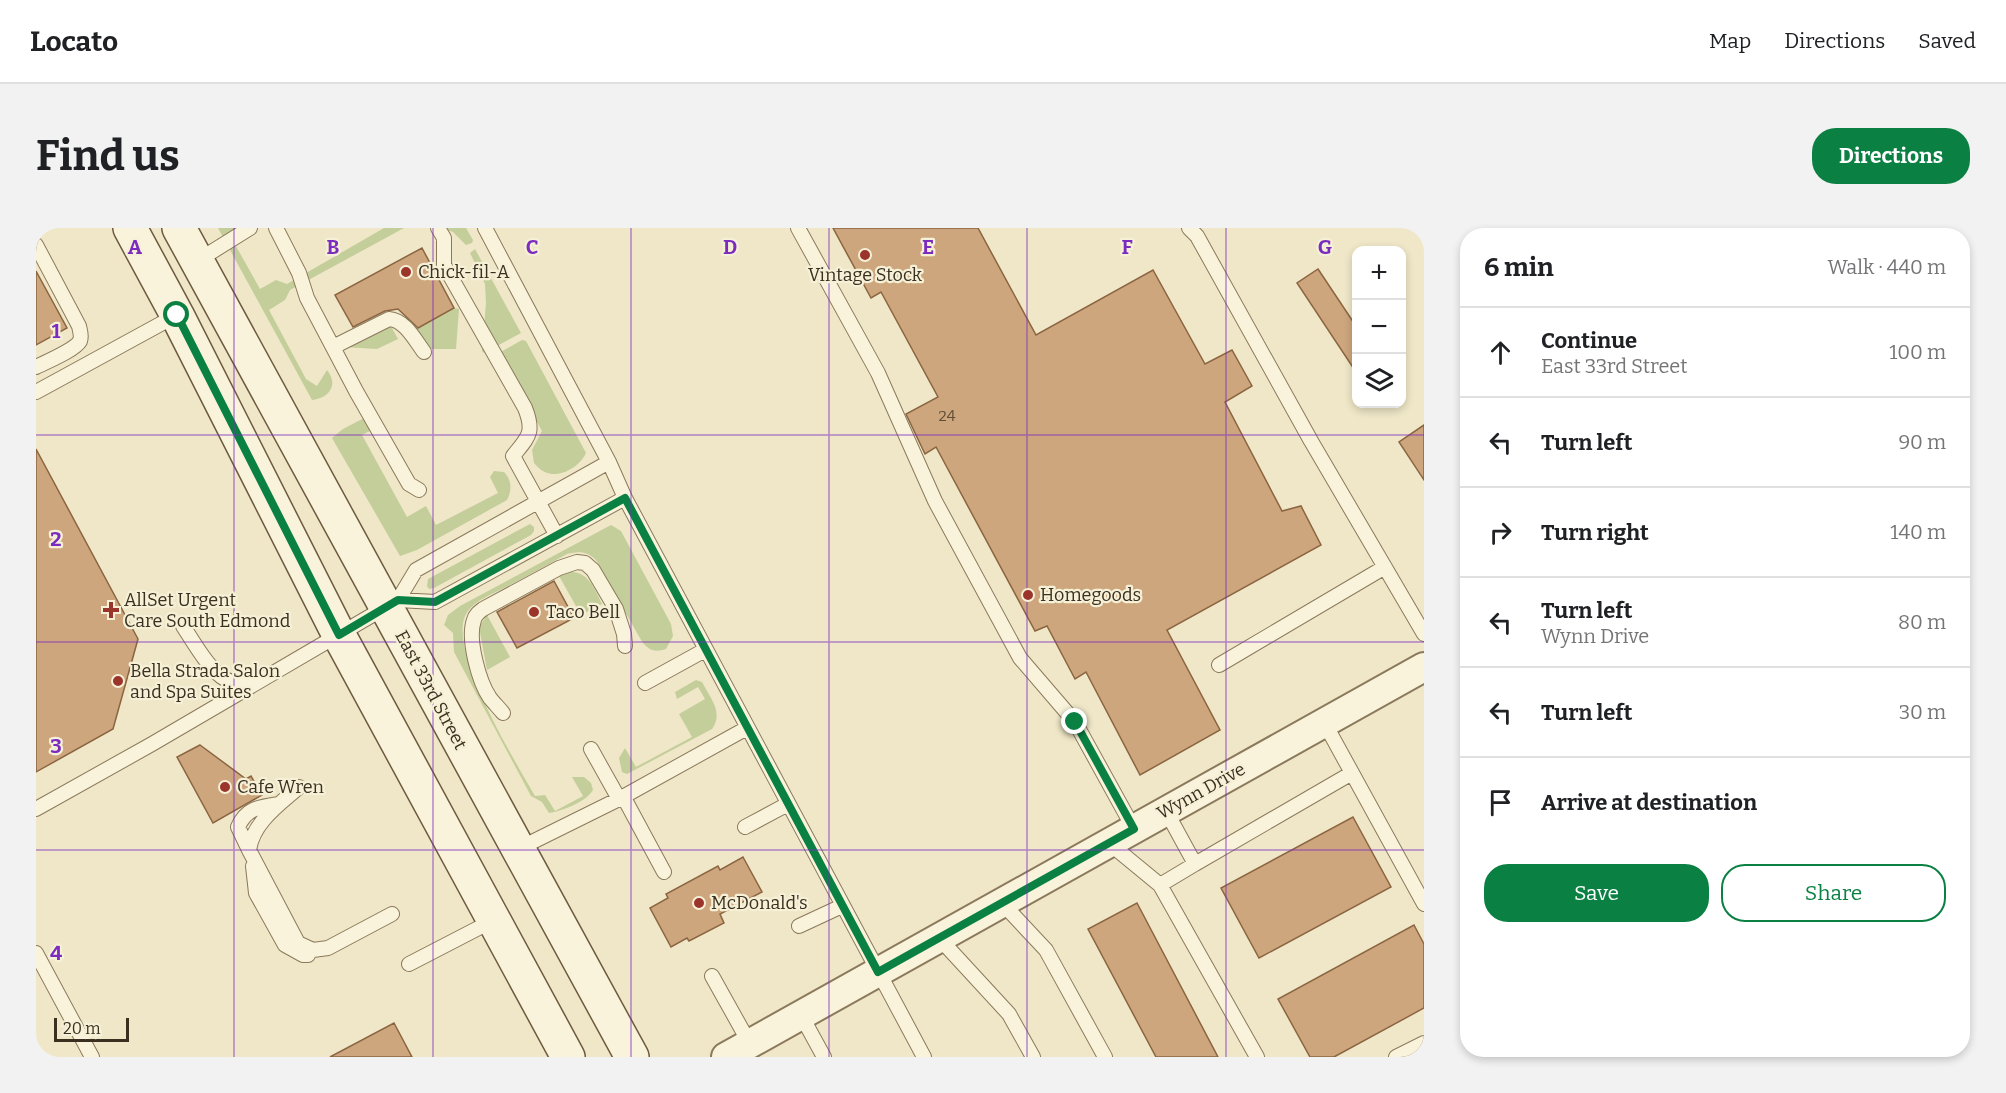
<!DOCTYPE html>
<meta charset="utf-8">
<style>
body{margin:0;font-family:Bitter,serif;background:#f2f2f2;color:#202124}
.controls{position:absolute;right:18px;top:18px;display:grid;overflow:hidden;border-radius:12px;box-shadow:0 3px 9px #0003}
.controls button{width:54px;height:54px;display:grid;place-items:center;padding:0;border:0;border-bottom:2px solid #e0e0e0;background:#fff;color:#202124;font:30px sans-serif}
.scale{position:absolute;left:18px;bottom:15px;width:75px;box-sizing:border-box;padding-left:6px;border:3px solid #3b3020;border-top:0;font-size:16px;line-height:21px;white-space:nowrap;color:#3b3020;-webkit-text-stroke:4px #f6f0d7;paint-order:stroke}
.stop{position:absolute;width:18px;height:18px;margin:-14px;border:4px solid #0b8043;border-radius:50%;background:#fff}
.stop.end{background:#0b8043;border-color:#fff;box-shadow:0 2px 6px #0008}
.list{margin:0;padding:0;list-style:none}
h2{display:flex;justify-content:space-between;align-items:center;height:78px;margin:0;padding:0 24px;font-size:26px}
h2 small{font-size:20px;font-weight:400;color:#757577}
.list li{display:grid;grid-template-columns:39px 1fr auto;gap:18px;align-items:center;box-sizing:border-box;height:90px;padding:0 24px;border-top:2px solid #e0e0e0}
.list b{display:block;font-size:22px;white-space:nowrap}
.list p{margin:0;font-size:20px;white-space:nowrap;color:#757577}
.list em{font-size:20px;font-style:normal;color:#757577}
.actions{display:flex;gap:12px;padding:18px 24px}
.actions a{flex:1;padding:14px 0;border:2px solid #0b8043;border-radius:24px;text-align:center;font-size:21px;color:#0b8043}
.actions .main{background:#0b8043;color:#fff}
.icon{flex:none;width:33px;height:33px;fill:none;stroke:currentColor;stroke-width:2;stroke-linecap:round;stroke-linejoin:round}
.map{position:relative;flex:none;width:1388px;height:829px;overflow:hidden;border-radius:24px}
header{display:flex;align-items:center;gap:36px;box-sizing:border-box;height:84px;padding:0 30px;background:#fff;border-bottom:2px solid #e0e0e0}
header strong{font-size:28px}
nav{display:flex;gap:33px;margin-inline-start:auto;font-size:21px}
.intro{display:flex;align-items:center;justify-content:space-between;box-sizing:border-box;height:144px;padding:0 36px}
h1{margin:0;font-size:42px}
.button{padding:15px 27px;border-radius:24px;background:#0b8043;color:#fff;font-size:21px;font-weight:700}
main{display:flex;gap:36px;padding:0 36px}
aside{flex:1;background:#fff;border-radius:24px;box-shadow:0 3px 9px #0003}
.map>svg:first-child{display:block}
.green{fill:#c3ce9a}
.building{fill:#cda67d;stroke:#8b6541;stroke-width:1.5}
.lines{fill:none;stroke-linecap:round;stroke-linejoin:round}
.lane-casing{stroke:#8b795c;stroke-width:16}
.street-casing{stroke:#8b795c;stroke-width:32}
.secondary-casing{stroke:#6d5a3f;stroke-width:36}
.lane{stroke:#f9f3db;stroke-width:14}
.street{stroke:#f9f3db;stroke-width:28}
.secondary{stroke:#f9f3db;stroke-width:33}
.route{stroke:#0b8043;stroke-width:8}
.grid{fill:none;stroke:#7b2cbf;stroke-width:1.5;stroke-opacity:0.55}
.poi-dot{fill:#9b342b;stroke:#f6f0d7;stroke-width:2}
.labels{text-anchor:middle;stroke-width:4.5;stroke-linejoin:round;paint-order:stroke}
.number-label{font-size:15px;fill:#604e37}
.poi-label{font-size:18px;fill:#3b3020;stroke:#f6f0d7;text-anchor:start}
.street-label{font-size:18px;fill:#3b3020;stroke:#f6f0d7}
.grid-label{font-size:20px;text-anchor:middle;font-weight:bold;fill:#7b2cbf;stroke:#f6f0d7;stroke-width:4.5;stroke-linejoin:round;paint-order:stroke}
</style>
<header>
<strong>Locato</strong>
<nav><a>Map</a><a>Directions</a><a>Saved</a></nav>
</header>
<div class="intro"><h1>Find us</h1><a class="button">Directions</a></div>
<main>
<div class="map">
<svg width="1388" height="829" viewBox="0 0 1388 829">
<rect width="100%" height="100%" fill="#efe7c7"/>
<path class="green" d="M182 0H201L196 11 224 61 240 52 251 56 348 0H368L254 62 249 72 233 82 270 151 281 158 291 142C303 157 293 170 276 172Z
M406 0H430L437 12 436 15 430 17 417 4Z
M439 21 485 105 448 125 446 123 450 75 449 56 434 25Z
M418 80 423 81 420 121H380L374 104Z
M352 93 362 111 341 121 307 119Z
M486 112 490 113 550 225C544 239 523 251 509 244 504 242 501 238 498 235L496 222 506 203 463 125Z
M330 189 340 200 326 207 371 289 390 278 400 297 462 265 454 249 458 243 468 244C476 252 476 263 471 272L381 322 364 328 296 210 307 201Z
M494 296 498 299V303L495 307 398 360 393 361 391 358 392 351Z
M575 297 585 303 635 396 637 408 630 421C618 425 612 422 605 412L560 332C551 323 543 323 531 326 511 337 491 348 470 359 457 366 441 371 432 383 406 416 481 536 499 568L509 567 519 583 547 568 536 549H548L555 555 557 562C550 574 526 583 513 585L506 574 495 568 418 424 417 405 408 397 412 387 424 378Z
M535 344C553 344 559 362 566 376L545 387 523 348Z
M451 387 474 429 451 442 443 399Z
M660 452 666 454C674 470 688 484 676 501L591 546 586 544 583 530 589 520 600 539 656 509 643 486 669 471 662 459 641 471 639 464Z"/>
<path class="building" d="M797 0H942L1000 107 1117 42 1169 136 1196 122 1216 158 1189 174 1246 283 1265 278 1285 317 1131 402 1184 502 1104 547 1050 444 1039 451 1011 398 999 403 900 219 889 226 870 186 902 169 845 64 835 70Z
M386 20 418 80 382 100 362 81 349 83 317 99 299 67Z
M1282 41 1320 98V144L1261 55Z
M0 43 31 100 0 117Z
M1388 197V252L1363 214Z
M0 221 102 411 77 501 0 544Z
M518 353 538 390 481 420 461 384Z
M164 517 210 551 215 548 226 567 177 595 141 529Z
M1317 589 1355 659 1223 730 1185 660Z
M707 629 726 664 684 686 688 695 653 713 651 710 635 719 614 680 632 670 630 666 682 638 684 642Z
M1101 675 1182 829H1120L1052 701Z
M1378 697 1388 716V780L1298 829H1274L1242 771Z
M358 795 376 829H294Z"/>
<g class="lines">
<g class="lane-casing">
<path id="lane" d="M240 0 263 45 271 70 320 163 373 256 383 262
M402 0 408 10V37L489 180C499 205 492 209 477 228L521 308
M449 0 573 234 589 270 888 829
M762 0 842 145 899 273 984 430 1039 494 1098 601
M1153 0 1161 8 1275 213 1388 406
M0 17 43 98C44 103 46 108 44 113 39 122 10 134 0 139
M161 33 214 0
M297 119 353 91C369 92 379 112 388 124
M0 164 141 87
M362 372 399 374 589 270
M147 398C157 413 173 442 189 451 198 456 208 455 218 455
M1183 437 1349 339
M609 455 669 422
M467 485C463 480 458 475 454 470 443 454 431 411 438 392 439 387 443 384 447 381L523 340 541 334 549 335 557 342 580 381 588 406 589 418
M1288 494 1388 676
M555 521 583 571
M263 559C244 576 217 594 213 622L262 715 277 722 292 720 356 686
M587 568 628 644
M0 581 116 516 362 372 380 342 573 234
M709 599 752 576
M1073 615 1124 657 1221 829
M482 621 583 571 711 500
M213 622 202 599C210 580 223 579 243 576
M1159 636 1316 545
M217 638 220 665 249 717 267 727H272
M1124 657 1159 636 1130 583
M966 675 1010 722 1069 829
M763 698 806 678
M903 710 973 786 997 829
M0 725 56 829
M373 736 458 692
M676 748 714 816
M765 787 788 829
M1360 829 1388 815"/>
</g>
<g class="street-casing">
<path id="street" d="M690 829 1388 439"/>
</g>
<g class="secondary-casing">
<path id="secondary" d="M94 0 141 87 303 407 532 829
M143 0 596 829"/>
</g>
<use href="#lane" class="lane"/>
<use href="#street" class="street"/>
<use href="#secondary" class="secondary"/>
</g>
<g class="lines">
<path class="route" d="M141 87 303 407 362 372 399 374 589 270 842 744 1098 601 1039 494"/>
</g>
<path class="grid" d="M198 0V829M397 0V829M595 0V829M793 0V829M991 0V829M1190 0V829M0 207H1388M0 414H1388M0 622H1388"/>
<g class="poi-dot">
<circle cx="829" cy="27" r="6"/>
<circle cx="370" cy="44" r="6"/>
<circle cx="992" cy="367" r="6"/>
<path d="M72 373h6v6h6v6h-6v6h-6v-6h-6v-6h6z"/>
<circle cx="498" cy="384" r="6"/>
<circle cx="82" cy="453" r="6"/>
<circle cx="189" cy="559" r="6"/>
<circle cx="663" cy="675" r="6"/>
</g>
<g class="labels">
<g class="number-label">
<text x="911" y="193">24</text>
</g>
<g class="poi-label">
<text x="382" y="50">Chick-fil-A</text>
<text x="829" y="53" text-anchor="middle">Vintage Stock</text>
<text x="1004" y="373">Homegoods</text>
<text x="88" y="378">AllSet Urgent<tspan x="88" dy="21">Care South Edmond</tspan></text>
<text x="510" y="390">Taco Bell</text>
<text x="94" y="449">Bella Strada Salon<tspan x="94" dy="21">and Spa Suites</tspan></text>
<text x="201" y="565">Cafe Wren</text>
<text x="675" y="681">McDonald's</text>
</g>
<g class="street-label">
<text transform="translate(395 462) rotate(62)" y="6">East 33rd Street</text>
<text transform="translate(1165 563) rotate(-29)" y="6">Wynn Drive</text>
</g>
</g>
<g class="grid-label">
<text x="99" y="26">A</text>
<text x="297" y="26">B</text>
<text x="496" y="26">C</text>
<text x="694" y="26">D</text>
<text x="892" y="26">E</text>
<text x="1091" y="26">F</text>
<text x="1289" y="26">G</text>
<text x="20" y="110">1</text>
<text x="20" y="318">2</text>
<text x="20" y="525">3</text>
<text x="20" y="732">4</text>
</g>
</svg>
<div class="controls">
<button>+</button>
<button>−</button>
<button><svg class="icon" aria-label="layers" viewBox="0 0 24 24"><path d="M12 4l9 5-9 5-9-5zM3 14l9 5 9-5"/></svg></button>
</div>
<div class="scale">20 m</div>
<div class="stop" style="left:141px;top:87px"></div>
<div class="stop end" style="left:1039px;top:494px"></div>
</div>
<aside>
<h2>6 min<small>Walk · 440 m</small></h2>
<ul class="list">
<li><svg class="icon" aria-label="ahead" viewBox="0 0 24 24"><path d="M12 20V5M6 11l6-6 6 6"/></svg><div><b>Continue</b><p>East 33rd Street</p></div><em>100 m</em></li>
<li><svg class="icon" aria-label="left" viewBox="0 0 24 24"><path d="M17 20v-9H6M10 6l-5 5 5 5"/></svg><div><b>Turn left</b></div><em>90 m</em></li>
<li><svg class="icon" aria-label="right" viewBox="0 0 24 24"><path d="M7 20v-9h11M14 6l5 5-5 5"/></svg><div><b>Turn right</b></div><em>140 m</em></li>
<li><svg class="icon" aria-label="left" viewBox="0 0 24 24"><path d="M17 20v-9H6M10 6l-5 5 5 5"/></svg><div><b>Turn left</b><p>Wynn Drive</p></div><em>80 m</em></li>
<li><svg class="icon" aria-label="left" viewBox="0 0 24 24"><path d="M17 20v-9H6M10 6l-5 5 5 5"/></svg><div><b>Turn left</b></div><em>30 m</em></li>
<li><svg class="icon" aria-label="arrive" viewBox="0 0 24 24"><path d="M6 21V4h12l-3 4 3 4H6"/></svg><div><b>Arrive at destination</b></div></li>
</ul>
<div class="actions"><a class="main">Save</a><a>Share</a></div>
</aside>
</main>
